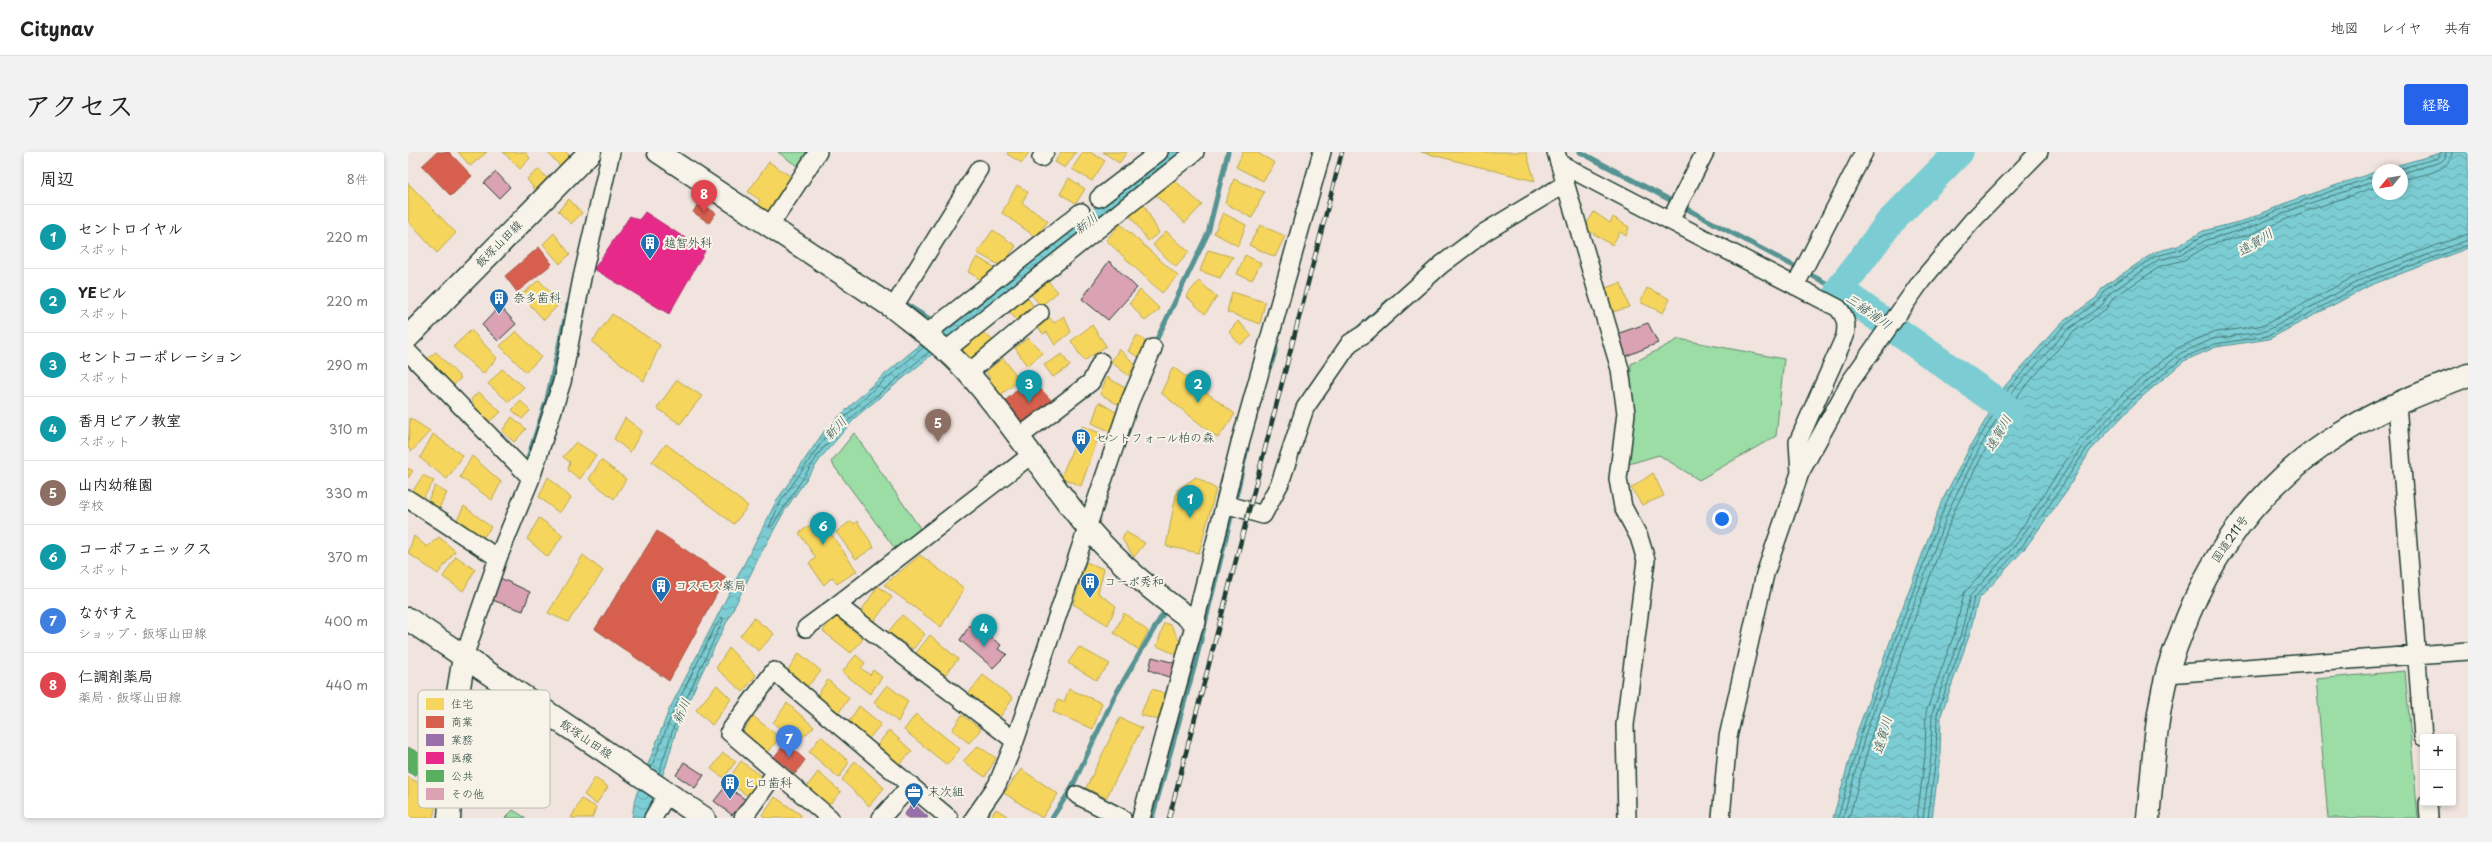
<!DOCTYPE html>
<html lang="ja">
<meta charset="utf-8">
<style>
body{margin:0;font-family:"Playpen Sans","Klee One",sans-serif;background:#f2f2f2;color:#222}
.controls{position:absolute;right:12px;bottom:12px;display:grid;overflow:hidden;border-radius:4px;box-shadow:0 2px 6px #0003}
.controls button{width:36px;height:36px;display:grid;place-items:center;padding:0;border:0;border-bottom:1px solid #e0e0e0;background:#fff;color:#222;font:20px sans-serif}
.compass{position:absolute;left:1964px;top:12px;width:36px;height:36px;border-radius:50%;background:#fff;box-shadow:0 2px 6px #0003;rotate:240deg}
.you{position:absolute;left:1314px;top:367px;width:14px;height:14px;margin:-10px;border:3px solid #fff;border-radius:50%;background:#1a73e8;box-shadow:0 0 0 6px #1a73e833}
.badge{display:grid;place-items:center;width:26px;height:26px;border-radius:50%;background:#2563eb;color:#fff;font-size:13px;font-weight:700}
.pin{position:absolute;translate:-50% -33px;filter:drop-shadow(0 1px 2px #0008)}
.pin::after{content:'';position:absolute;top:21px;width:14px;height:12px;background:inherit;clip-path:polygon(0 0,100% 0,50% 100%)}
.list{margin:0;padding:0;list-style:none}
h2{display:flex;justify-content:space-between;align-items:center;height:52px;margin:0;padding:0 16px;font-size:17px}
h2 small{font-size:13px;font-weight:400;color:#767676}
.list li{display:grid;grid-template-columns:26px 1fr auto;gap:12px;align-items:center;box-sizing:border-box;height:64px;padding:0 16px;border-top:1px solid #e0e0e0}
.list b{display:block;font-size:15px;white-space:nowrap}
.list p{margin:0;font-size:13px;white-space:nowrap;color:#767676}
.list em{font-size:13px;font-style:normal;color:#767676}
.map{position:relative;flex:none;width:2060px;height:666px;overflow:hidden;border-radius:4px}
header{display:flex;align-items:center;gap:24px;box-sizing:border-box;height:56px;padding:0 20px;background:#fff;border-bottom:1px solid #e0e0e0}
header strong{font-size:19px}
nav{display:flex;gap:22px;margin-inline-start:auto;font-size:14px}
.intro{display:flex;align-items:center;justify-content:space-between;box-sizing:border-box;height:96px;padding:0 24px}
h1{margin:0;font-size:28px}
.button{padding:10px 18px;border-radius:4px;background:#2563eb;color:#fff;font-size:14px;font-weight:700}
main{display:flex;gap:24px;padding:0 24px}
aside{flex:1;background:#fff;border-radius:4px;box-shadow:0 2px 6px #0003}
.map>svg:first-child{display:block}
.green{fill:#9cdca5;stroke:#5e8c6c}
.water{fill:url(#water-waves);stroke:#569393}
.homes{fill:#f6d55c;stroke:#b6a750}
.shops{fill:#d6604d;stroke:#9f5646}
.offices{fill:#9970ab;stroke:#746187}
.health{fill:#e7298a;stroke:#ab2f70}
.public{fill:#5aae61;stroke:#488c54}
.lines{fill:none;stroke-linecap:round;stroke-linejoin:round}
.shore{stroke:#447774;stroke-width:1}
.stream{stroke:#569393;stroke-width:5}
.river{stroke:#7bcdd3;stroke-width:29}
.building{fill:#dba2b3;stroke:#1f3d34}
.minor-casing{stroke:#1f3d34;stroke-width:20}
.tertiary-casing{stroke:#1f3d34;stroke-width:24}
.secondary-casing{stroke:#1f3d34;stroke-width:25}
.trunk-casing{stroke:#1f3d34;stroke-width:25}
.minor{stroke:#f7f3e8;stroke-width:17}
.tertiary{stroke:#f7f3e8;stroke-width:21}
.secondary{stroke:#f7f3e8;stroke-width:22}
.trunk{stroke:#f7f3e8;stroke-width:22}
.rail-casing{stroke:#1f3d34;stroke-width:4.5}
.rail{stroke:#f7f3e8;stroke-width:3;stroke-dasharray:9;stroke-linecap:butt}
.labels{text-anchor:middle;stroke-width:4;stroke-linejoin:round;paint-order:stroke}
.poi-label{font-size:12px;fill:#1f3d34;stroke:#f7f3e8;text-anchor:start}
.street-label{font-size:12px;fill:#1f3d34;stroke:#f7f3e8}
.water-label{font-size:13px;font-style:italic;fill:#315a54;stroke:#f7f3e8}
.key{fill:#f7f3e8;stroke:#b6bcb2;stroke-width:1}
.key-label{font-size:11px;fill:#1f3d34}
</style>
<header>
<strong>Citynav</strong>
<nav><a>地図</a><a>レイヤ</a><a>共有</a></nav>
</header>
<div class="intro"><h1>アクセス</h1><a class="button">経路</a></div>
<main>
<aside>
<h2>周辺<small>8件</small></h2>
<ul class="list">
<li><span class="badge" style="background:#0f9aa8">1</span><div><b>セントロイヤル</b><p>スポット</p></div><em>220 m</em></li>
<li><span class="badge" style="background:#0f9aa8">2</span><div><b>YEビル</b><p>スポット</p></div><em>220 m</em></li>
<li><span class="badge" style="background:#0f9aa8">3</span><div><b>セントコーポレーション</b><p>スポット</p></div><em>290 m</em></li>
<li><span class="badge" style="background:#0f9aa8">4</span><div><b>香月ピアノ教室</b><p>スポット</p></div><em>310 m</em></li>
<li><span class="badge" style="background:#8d6e63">5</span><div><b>山内幼稚園</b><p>学校</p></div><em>330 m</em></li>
<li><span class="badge" style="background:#0f9aa8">6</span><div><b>コーポフェニックス</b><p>スポット</p></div><em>370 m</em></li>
<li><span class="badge" style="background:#3f7fe0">7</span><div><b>ながすえ</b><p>ショップ · 飯塚山田線</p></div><em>400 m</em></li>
<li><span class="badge" style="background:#e0444e">8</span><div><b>仁調剤薬局</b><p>薬局 · 飯塚山田線</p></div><em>440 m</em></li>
</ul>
</aside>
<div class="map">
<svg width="2060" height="666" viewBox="0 0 2060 666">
<defs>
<pattern id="water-waves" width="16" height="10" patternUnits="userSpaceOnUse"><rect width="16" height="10" fill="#7bcdd3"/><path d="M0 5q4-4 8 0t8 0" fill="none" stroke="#64a8ac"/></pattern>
</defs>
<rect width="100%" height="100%" fill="#f1e3dd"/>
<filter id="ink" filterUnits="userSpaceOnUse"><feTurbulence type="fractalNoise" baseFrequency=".025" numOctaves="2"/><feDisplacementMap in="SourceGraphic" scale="8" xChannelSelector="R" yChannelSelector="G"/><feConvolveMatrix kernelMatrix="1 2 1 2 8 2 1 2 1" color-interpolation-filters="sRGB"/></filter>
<g filter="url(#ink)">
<path class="green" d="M370 0H400L389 14Z
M1271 187 1376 207 1368 284 1291 328 1251 303 1221 312 1223 212Z
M446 281 512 376 488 398 423 310Z
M1997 519 2010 666H1920L1908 527Z
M105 658 118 666H97Z"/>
<path class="water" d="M758 0H782L526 201 449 264 415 303 377 358 352 403 294 520 270 572 258 614 238 666H224L227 646 261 558 369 348 417 278 461 236 502 201Z
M2036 0H2060V96L1963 133 1861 187 1808 195 1776 209 1728 250 1682 299 1659 338 1618 395 1570 448 1561 484 1533 563 1532 605 1524 666H1425L1450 577 1533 351 1562 295 1597 234 1653 171 1688 146 1695 135 1747 100 1770 94 1795 79 1838 68 1888 47 1970 19V42H1994V18H1973Z"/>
<path class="homes" d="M50 0H79L62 14Z
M95 0H117L122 6 112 17Z
M139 0H158L162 4 153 15Z
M600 0H621L614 11 599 2Z
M653 0H668L657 16 647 10Z
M675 0H682L697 9 684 29 664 17Z
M695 0H719L711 11Z
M835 0H848L867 11 855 29 828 15Z
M1013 0H1118L1127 29Z
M361 10 385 26 361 62 348 54 352 48 340 40Z
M131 17 141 29 129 41 119 27Z
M762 24 794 53 777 71 745 41Z
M661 26 677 37 668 51 652 42Z
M826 27 856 40 844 66 817 51Z
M0 31 48 81 29 101 0 69Z
M609 33 620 40 614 51 640 69 628 85 594 61Z
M161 47 174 61 163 72 150 59Z
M735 51 751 81 740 89 719 59Z
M1186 60 1202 71 1205 65 1221 75 1218 84 1212 80 1204 93 1176 76Z
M815 61 838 73 830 94 806 81Z
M712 72 770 124 754 141 698 88Z
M852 73 877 84 867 105 841 93Z
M585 78 608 94 593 114 569 101Z
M758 79 781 100 768 115 745 93Z
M146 81 162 102 152 112 135 92Z
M800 98 825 105 812 126 792 119Z
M837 103 853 111 844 128 829 122Z
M569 105 589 117 575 129 560 120Z
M638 127 650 140 633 154 621 140Z
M131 128 152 151 136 168 113 143Z
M791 129 809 145 797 162 778 144Z
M1213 131 1221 155 1205 160 1197 136Z
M1239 136 1262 147 1255 161 1232 150Z
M732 138 752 157 737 169 722 151Z
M824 140 857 150 852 172 819 160Z
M619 145 629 159 611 172 600 157Z
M204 162 252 193 236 229 184 190Z
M640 164 646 171 656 164 663 180 647 193 639 180 635 182 629 173Z
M830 169 844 184 832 193 821 180Z
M684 173 698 194 676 209 663 189Z
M63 178 89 206 75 222 45 195Z
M108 179 133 205 118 220 92 194Z
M575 180 588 191 564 210 552 200Z
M729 183 737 189 732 206 720 199Z
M620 186 635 201 619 214 607 196Z
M711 197 727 212 721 224 703 210Z
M28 200 53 226 43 235 17 208Z
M654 202 662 214 645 225 636 213Z
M595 206 612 228 592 243 578 220Z
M765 215 827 262 810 286 753 241Z
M94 217 116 235 101 250 80 232Z
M699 225 717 236 713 254 692 242Z
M269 228 294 244 272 272 249 256Z
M71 240 93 260 78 272 62 256 66 252 63 247Z
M113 249 122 259 114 267 104 258Z
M691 250 711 262 701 279 684 271Z
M104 265 118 277 106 290 94 279Z
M2 266 22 279 4 299 0 296Z
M217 266 234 279 222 300 206 287Z
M674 274 692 281 673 334 653 325Z
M25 282 55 304 39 327 12 306Z
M168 290 188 303 172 327 160 318 162 310 155 305Z
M258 292 340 354 326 372 244 310Z
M64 304 93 330 84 348 52 325Z
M193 308 218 327 206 347 181 327Z
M0 316 5 319 0 326Z
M1245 321 1256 344 1234 353 1223 336Z
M15 323 26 329 13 349 3 342Z
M140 325 163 346 151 361 131 345Z
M788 325 808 337 791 401 758 394 769 338Z
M27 334 39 341 30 358 18 352Z
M56 354 83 375 74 387 48 370Z
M131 366 155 383 140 405 119 387Z
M412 366 449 419 429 432 424 425 416 433 401 411 408 406 391 381Z
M443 369 446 372 449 369 466 395 448 407 428 380Z
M718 380 737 391 726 405 714 387Z
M6 384 19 395 31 385 47 399 30 422 0 401Z
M175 403 195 419 160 470 140 461Z
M512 403 556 436 533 475 476 433Z
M48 404 67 418 55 439 35 425Z
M678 410 696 417 690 441 708 454 700 473 665 452Z
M470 434 484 445 464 472 451 462Z
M716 461 740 479 731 498 706 481Z
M426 463 455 487 443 501 415 479Z
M494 463 517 482 505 497 480 480Z
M346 466 366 482 351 499 332 484Z
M756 471 763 473 773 492 769 503 749 494Z
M522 483 550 507 537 523 527 515 525 516 508 501Z
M671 495 702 512 688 528 660 511Z
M321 496 348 523 335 540 308 516Z
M391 501 413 519 398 536 379 519Z
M448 503 457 511 453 516 462 523 465 518 474 525 462 542 434 520Z
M575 523 605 546 592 565 560 542Z
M420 528 441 546 429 563 407 546Z
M309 533 323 547 304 573 288 558Z
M479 533 500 549 490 570 466 550Z
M661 537 694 551 685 577 645 560 649 548 656 550Z
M744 537 759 542 751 568 732 563Z
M379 551 406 575 389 590 365 571Z
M451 554 473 572 459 589 439 573Z
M508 562 552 597 539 613 496 578Z
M554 563 573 577 561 591 544 578Z
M345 564 372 586 356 603 334 582Z
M712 566 734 576 698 646 678 636Z
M481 578 504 599 489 615 467 596Z
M413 584 441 610 431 626 401 600Z
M570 594 588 606 577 625 555 609Z
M315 601 328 609 316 626 303 617Z
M333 609 354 625 341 645 319 629Z
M447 609 476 636 461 654 434 628Z
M613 617 650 642 634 666 596 641Z
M410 620 433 640 419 655 398 636Z
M0 625 30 642 25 666H0Z
M187 626 200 635 188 652 176 643Z
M367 645 393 663 392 666H358L354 663Z
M173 647 188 655 184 666H163Z
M588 657 602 666H582Z"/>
<path class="shops" d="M29 0H41L64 24 43 44 14 14Z
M291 50 308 61 301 71 285 60Z
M131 95 144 112 109 140 97 124Z
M622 226 647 252 618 276 596 250Z
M249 379 318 425 261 529 187 477Z
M378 590 397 608 387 622 366 605Z"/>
<path class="offices" d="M505 651 520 665 519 666H500L496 663Z"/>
<path class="health" d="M237 60 297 99 261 162 186 117 222 64 231 68Z"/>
<path class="public" d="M0 595 18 605 7 624 0 620Z"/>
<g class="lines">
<path class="shore" d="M1987 18 2030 6 2033 0
M1994 21 2033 10 2037 6 2038 0
M1994 28C2010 23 2044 21 2044 0
M535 181 666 77
M516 195 464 239 420 281 373 349 361 375 364 374 412 300 447 262 521 200
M243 616 265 560 306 477 314 465 315 468 267 571 251 621
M1430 666 1454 578 1537 353 1565 297 1601 236 1656 174 1691 149 1698 137 1748 104 1772 98 1796 83 1839 71 1889 51 1970 23
M1435 666 1458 580 1542 355 1570 299 1605 239 1659 178 1694 153 1702 141 1750 108 1773 103 1798 88 1841 76 1891 55 1970 28
M1441 666 1464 582 1547 357 1575 302 1610 243 1663 182 1698 157 1706 145 1753 114 1776 108 1801 93 1843 82 1893 61 1970 34
M1509 666 1517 604 1518 560 1547 480 1556 441 1607 386 1671 289 1717 240 1770 196 1803 181 1856 173 1957 119 2060 82
M1515 666 1523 605 1524 561 1553 482 1562 444 1611 389 1675 293 1721 244 1773 201 1805 187 1858 179 1959 125 2060 88
M1520 666 1528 605 1529 562 1557 483 1566 446 1615 393 1679 296 1725 247 1775 206 1807 192 1860 184 1961 129 2060 93"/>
<path class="stream" d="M1172 0 1431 138
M492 149 523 168
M945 181 984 146
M746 193 800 81 820 0
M863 213 868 196
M117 315 139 247 160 153
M827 350 839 296
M644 666 663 637 706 545 759 455
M744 666 787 512 825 357"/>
<path class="river" d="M1551 0 1481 71 1431 138 1602 259"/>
</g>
<path class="building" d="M88 20 102 35 91 46 76 31Z
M701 109 729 136 700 168 674 147Z
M92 154 108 172 90 189 74 173Z
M1240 171 1250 191 1216 205 1206 183Z
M90 425 122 440 115 459 84 448Z
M562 473 568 479 573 478 593 493 590 497 599 502 585 516 552 488Z
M744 505 767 511 763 526 741 518Z
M276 610 296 623 287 636 268 623Z
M318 634 338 648 324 663 306 649Z"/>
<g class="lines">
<g class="minor-casing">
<path id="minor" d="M1148 0 1212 217 1218 261 1210 327 1215 355 1231 385 1238 408 1217 573 1219 666
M633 6 637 0
M1151 11 1430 156C1438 165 1439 172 1437 184L1390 290 1392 321
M691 46 751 0
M1262 69 1297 0
M361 75 410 0
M1387 134 1456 0
M485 156 571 17
M518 182 673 60
M537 199 787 0
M0 200 123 326
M560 221 632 161
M1989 252 2015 585
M610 286 683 230 693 210
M0 347 90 406
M817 352 855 363 872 331 897 256 942 191 956 182 1033 113 1077 80 1157 32
M429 453 623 303
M398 476 429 453 607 589
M56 505 90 406 123 326 154 230 174 126 203 0
M1759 522 2060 499
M368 620 422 666
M669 643 714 666
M2020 651 2021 666
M245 666 259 642
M335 666 368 620 321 580 366 519 541 666
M473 666 503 633
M566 666 589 633 607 589 722 249 745 196
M733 666 787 470 832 291 914 0
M1313 666 1320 585 1357 422 1392 321 1442 230 1514 128 1564 69 1631 0"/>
</g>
<g class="tertiary-casing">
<path id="tertiary" d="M250 0 485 156C510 176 538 196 560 221 603 269 637 325 678 374 710 411 748 443 787 470"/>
</g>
<g class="secondary-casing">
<path id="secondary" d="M0 185 182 0
M0 467 296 666
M41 666 49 547 56 505"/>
</g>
<g class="trunk-casing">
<path id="trunk" d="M1740 666C1745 619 1747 568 1759 522 1762 509 1768 495 1773 482 1804 397 1855 329 1934 281 1973 256 2017 240 2060 223"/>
</g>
<use href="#minor" class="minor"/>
<use href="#tertiary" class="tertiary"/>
<use href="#secondary" class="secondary"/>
<use href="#trunk" class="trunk"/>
<g class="rail-casing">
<path id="rail" d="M761 666 934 0"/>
</g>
<use href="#rail" class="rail"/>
</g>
</g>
<defs>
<g id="building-pin" transform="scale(1)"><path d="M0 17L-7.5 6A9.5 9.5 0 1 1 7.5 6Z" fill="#1f6fb2" stroke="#f7f3e8"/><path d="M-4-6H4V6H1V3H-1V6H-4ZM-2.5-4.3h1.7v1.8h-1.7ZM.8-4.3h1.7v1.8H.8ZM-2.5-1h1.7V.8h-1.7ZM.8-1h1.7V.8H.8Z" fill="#fff"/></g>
<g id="office-pin" transform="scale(1)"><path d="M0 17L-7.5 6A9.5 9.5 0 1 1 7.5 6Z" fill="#1f6fb2" stroke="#f7f3e8"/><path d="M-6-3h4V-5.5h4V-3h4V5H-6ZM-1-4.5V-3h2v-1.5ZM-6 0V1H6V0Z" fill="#fff"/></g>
</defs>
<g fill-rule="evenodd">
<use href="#building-pin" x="242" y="91"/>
<use href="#building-pin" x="91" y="146"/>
<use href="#building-pin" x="673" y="286"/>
<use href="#building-pin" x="682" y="430"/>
<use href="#building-pin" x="253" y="434"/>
<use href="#building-pin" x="322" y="631"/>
<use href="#office-pin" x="506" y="640"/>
</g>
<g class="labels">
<g class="poi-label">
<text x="256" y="95">越智外科</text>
<text x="105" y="150">奈多歯科</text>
<text x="687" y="290">セントフォール柏の森</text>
<text x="696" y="434">コーポ秀和</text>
<text x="267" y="438">コスモス薬局</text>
<text x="336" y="635">ヒロ歯科</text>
<text x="520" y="644">末次組</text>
</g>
<g class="street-label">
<text transform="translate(91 92) rotate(-45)" y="4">飯塚山田線</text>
<text transform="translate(1822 387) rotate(-55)" y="4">国道211号</text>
<text transform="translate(178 587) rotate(34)" y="4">飯塚山田線</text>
</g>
<g class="water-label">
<text transform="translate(678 71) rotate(-38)" y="5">新川</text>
<text transform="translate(1847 90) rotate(-32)" y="5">遠賀川</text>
<text transform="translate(1461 159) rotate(35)" y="5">三緒浦川</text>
<text transform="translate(427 276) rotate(-47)" y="5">新川</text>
<text transform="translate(1590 281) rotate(-60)" y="5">遠賀川</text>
<text transform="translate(273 559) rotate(-66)" y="5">新川</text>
<text transform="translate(1474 583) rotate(-74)" y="5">遠賀川</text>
</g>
</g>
<rect x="10" y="538" width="132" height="118" rx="6" class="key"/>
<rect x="18" y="546" width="18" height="12" fill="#f6d55c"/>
<rect x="18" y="564" width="18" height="12" fill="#d6604d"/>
<rect x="18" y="582" width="18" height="12" fill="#9970ab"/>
<rect x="18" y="600" width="18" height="12" fill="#e7298a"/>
<rect x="18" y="618" width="18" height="12" fill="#5aae61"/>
<rect x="18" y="636" width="18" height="12" fill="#dba2b3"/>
<g class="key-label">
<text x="43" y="556">住宅</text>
<text x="43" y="574">商業</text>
<text x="43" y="592">業務</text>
<text x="43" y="610">医療</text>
<text x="43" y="628">公共</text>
<text x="43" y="646">その他</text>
</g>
</svg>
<div class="controls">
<button>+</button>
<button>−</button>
</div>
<svg class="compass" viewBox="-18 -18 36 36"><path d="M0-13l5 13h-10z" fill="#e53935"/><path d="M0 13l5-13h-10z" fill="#767676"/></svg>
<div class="you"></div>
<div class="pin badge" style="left:782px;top:366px;background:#0f9aa8">1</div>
<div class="pin badge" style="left:790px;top:251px;background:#0f9aa8">2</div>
<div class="pin badge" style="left:621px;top:251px;background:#0f9aa8">3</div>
<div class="pin badge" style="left:576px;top:495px;background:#0f9aa8">4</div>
<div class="pin badge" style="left:530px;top:290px;background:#8d6e63">5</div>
<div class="pin badge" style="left:415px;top:393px;background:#0f9aa8">6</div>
<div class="pin badge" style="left:381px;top:606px;background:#3f7fe0">7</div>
<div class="pin badge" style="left:296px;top:61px;background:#e0444e">8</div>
</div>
</main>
